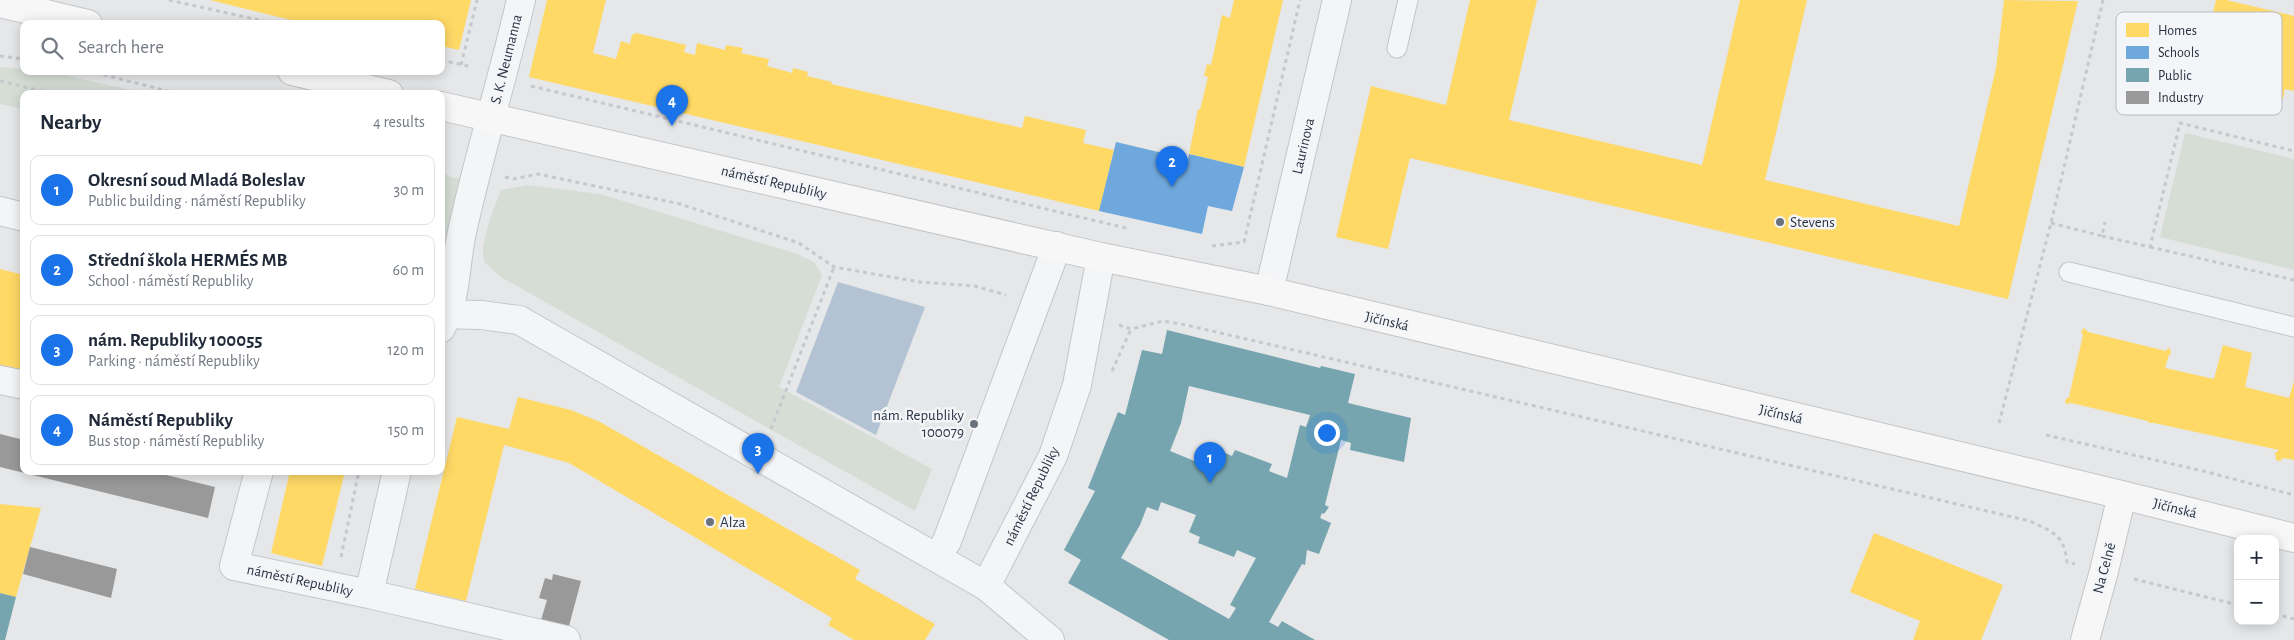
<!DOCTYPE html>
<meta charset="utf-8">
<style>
body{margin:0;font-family:"Alegreya Sans",sans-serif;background:#f6f6f7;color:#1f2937}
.controls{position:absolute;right:15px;bottom:15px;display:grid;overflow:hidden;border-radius:10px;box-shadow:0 2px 12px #0003}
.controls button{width:45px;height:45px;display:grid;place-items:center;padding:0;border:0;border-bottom:1px solid #e0e1e3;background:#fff;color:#1f2937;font:25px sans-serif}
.you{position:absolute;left:1326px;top:432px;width:18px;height:18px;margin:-12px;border:4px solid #fff;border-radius:50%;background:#1a73e8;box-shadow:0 0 0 8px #1a73e833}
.badge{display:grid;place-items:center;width:32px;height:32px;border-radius:50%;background:#1a73e8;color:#fff;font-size:16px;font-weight:700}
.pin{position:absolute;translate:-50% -41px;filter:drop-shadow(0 1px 2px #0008)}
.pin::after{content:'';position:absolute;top:26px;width:18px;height:15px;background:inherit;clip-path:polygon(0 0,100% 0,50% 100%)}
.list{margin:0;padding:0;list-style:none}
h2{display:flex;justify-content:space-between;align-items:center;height:65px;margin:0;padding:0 20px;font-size:21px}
h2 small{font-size:16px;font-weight:400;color:#747a83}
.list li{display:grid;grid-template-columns:32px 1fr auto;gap:15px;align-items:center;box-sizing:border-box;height:70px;margin:0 10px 10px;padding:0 10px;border:1px solid #e0e1e3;border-radius:10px}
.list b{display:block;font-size:19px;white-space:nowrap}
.list p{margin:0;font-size:16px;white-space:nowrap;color:#747a83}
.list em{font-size:16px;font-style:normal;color:#747a83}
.icon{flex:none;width:28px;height:28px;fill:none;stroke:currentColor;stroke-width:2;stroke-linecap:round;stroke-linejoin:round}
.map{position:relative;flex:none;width:2294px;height:640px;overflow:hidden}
.search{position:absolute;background:#fff;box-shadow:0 2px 12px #0003;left:20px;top:20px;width:425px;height:55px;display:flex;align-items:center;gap:12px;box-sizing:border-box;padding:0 18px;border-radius:10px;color:#747a83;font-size:19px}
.panel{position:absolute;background:#fff;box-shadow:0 2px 12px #0003;left:20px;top:90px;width:425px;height:385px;border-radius:10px}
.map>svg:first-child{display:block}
.green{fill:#d5ddd5}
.water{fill:#b3c3d4}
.homes{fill:#ffd966}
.schools{fill:#6fa8dc}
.public{fill:#76a5af;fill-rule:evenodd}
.industry{fill:#999}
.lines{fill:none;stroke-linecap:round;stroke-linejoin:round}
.lane-casing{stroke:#c3c5c7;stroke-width:21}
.street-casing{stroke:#c3c5c7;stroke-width:30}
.secondary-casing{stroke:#c3c5c7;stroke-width:30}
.path{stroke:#c6c8cc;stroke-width:3;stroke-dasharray:4 4;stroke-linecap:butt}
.lane{stroke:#f4f5f6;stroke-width:19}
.street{stroke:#f4f5f6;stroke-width:28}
.secondary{stroke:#f7f7f8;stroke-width:28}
.poi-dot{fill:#6b727d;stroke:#f3f5f8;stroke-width:2}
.labels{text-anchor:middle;stroke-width:5;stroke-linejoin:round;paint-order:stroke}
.street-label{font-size:15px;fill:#2a3343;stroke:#f3f5f8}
.poi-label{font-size:15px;fill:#2a3343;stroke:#f3f5f8;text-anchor:start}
.key{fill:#f3f5f8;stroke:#b7bbc2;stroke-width:1}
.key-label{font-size:14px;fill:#2a3343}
</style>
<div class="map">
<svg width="2294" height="640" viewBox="0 0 2294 640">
<rect width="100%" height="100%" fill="#e5e7e9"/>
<path class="green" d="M0 67 51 72 148 94H24V109L0 104Z
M2185 133 2294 159V270L2160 237Z
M441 171 450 177 462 179 441 259Z
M528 185 600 194 794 253 814 262 822 275 779 387 932 469 915 511 501 277C496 272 487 266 484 260 479 244 495 206 501 190Z"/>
<path class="water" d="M838 282 925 307 876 435 796 392Z"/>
<path class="homes" d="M210 0H471L459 50 441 46V24H307Z
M547 0H606L593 53 616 59 621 41 630 44 632 35 636 33 686 45 684 52 695 55 697 43 725 50 726 45 743 48 741 53 769 59 767 66 792 73 793 68 808 72 807 76 832 82 831 84 1022 128 1025 116 1086 130 1083 143 1114 150 1099 211 529 77Z
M1234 0H1283L1244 167 1189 154 1198 109 1200 110 1208 77 1204 76 1207 64 1211 65 1222 15 1230 18Z
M1470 0H1537L1509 120 1702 165 1740 0H1807L1765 180 1959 226 1996 68 2004 0 2078 1 2008 299 1410 158 1388 249 1336 237 1371 86 1446 105Z
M2216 0H2226L2294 16V91L2285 89 2283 99 2198 78Z
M0 269 24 275V371L0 365Z
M2084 328 2088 332 2166 351 2168 348 2170 349 2171 354 2169 355 2165 368 2214 379 2223 345 2252 353 2245 387 2289 398 2294 381V460L2283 458 2280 461 2276 460 2275 453 2279 450 2154 423H2149L2148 421 2071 403 2066 404 2065 400 2069 397 2083 335 2081 332Z
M518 397 571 410 600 422 860 570 855 579 935 624 925 640H854L828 625 832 618 569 463 504 445 466 601 415 589 457 417 509 429Z
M290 471H345L322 566 271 553Z
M0 504 41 508 16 597 0 593Z
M1874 533 2003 585 1981 640H1913L1920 621 1850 592Z"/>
<path class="schools" d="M1116 142 1188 159 1189 154 1244 167 1232 211 1208 206 1202 234 1099 211Z"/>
<path class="public" d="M1167 330 1320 368 1321 366 1355 374 1348 403 1411 418 1404 462 1350 450 1351 443 1341 440 1325 505 1329 507 1324 514 1322 513 1320 518 1331 523 1319 554 1307 550 1305 565 1302 564 1269 622 1278 627 1282 621 1315 640H1169L1068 583 1081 560 1064 550 1095 491 1088 488 1118 412 1125 415 1142 350 1162 354ZM1189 386 1310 415 1306 427 1300 425 1287 478 1269 471 1272 464 1235 450 1232 456 1221 451 1214 469 1170 451 1181 423ZM1161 502 1196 515 1189 532 1200 537 1198 543 1234 557 1237 550 1256 558 1230 605 1236 608 1229 619 1121 558 1140 525 1147 507 1158 511Z
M0 593 16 597 5 640H0Z"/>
<path class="industry" d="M0 434 24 440V471H150L215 487 208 518 0 467Z
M30 547 117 569 111 598 23 574Z
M553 574 581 581 569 626 541 620 547 600 539 598 545 578 552 580Z"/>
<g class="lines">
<g class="lane-casing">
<path id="lane" d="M1397 48 1408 0
M2069 272 2294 327"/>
</g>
<g class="street-casing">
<path id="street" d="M0 211 24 217
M1269 291 1337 0
M441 314 481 315 519 320 986 586 1050 640
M441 328C457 299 455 263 462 232 479 154 503 78 521 0
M0 380 24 385
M259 471 234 566 369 594 566 640
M937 558 947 541 1057 246
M986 586 1053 456 1077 385 1101 257
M369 594 397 471"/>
</g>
<g class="secondary-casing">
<path id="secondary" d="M0 3 88 24
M292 71 389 94
M441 106 1101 257 1269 291 2122 495 2294 538
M2085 640 2104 571 2122 495"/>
</g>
<path class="path" d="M169 0 277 24
M0 56 24 59
M441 60 472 67
M461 65 477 0
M88 71 180 94
M0 81 54 94
M531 86 1130 229
M441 159 449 161
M505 177 513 179 538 174 680 204 799 243 834 267 920 282 975 286 1006 295
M2051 223 2102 236 2105 222
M2102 236 2150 247 2180 123 2294 151
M1212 246 1244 242 1300 0
M2150 247 2294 280
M1119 325 1131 329 1163 321 1186 325 2030 521C2052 532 2064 534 2067 562L2075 564
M1112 371 1131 329
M1999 423 2051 223 2103 0
M771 429 834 267
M2046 435 2203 471 2294 495
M341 557 359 471
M2134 579 2238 605
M2275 614 2294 619"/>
<use href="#lane" class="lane"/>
<use href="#street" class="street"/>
<use href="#secondary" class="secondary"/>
</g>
<g class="poi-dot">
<circle cx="1780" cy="222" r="5"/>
<circle cx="974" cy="424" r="5"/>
<circle cx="710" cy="522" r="5"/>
</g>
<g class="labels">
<g class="street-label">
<text transform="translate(506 59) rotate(-76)" y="5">S. K. Neumanna</text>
<text transform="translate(1303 146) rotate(-77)" y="5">Laurinova</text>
<text transform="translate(774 182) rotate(13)" y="5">náměstí Republiky</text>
<text transform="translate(1387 321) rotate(13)" y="5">Jičínská</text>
<text transform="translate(1781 414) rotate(13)" y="5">Jičínská</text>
<text transform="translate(1031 496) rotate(-64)" y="5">náměstí Republiky</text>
<text transform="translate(2175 508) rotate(14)" y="5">Jičínská</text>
<text transform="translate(2104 568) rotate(-75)" y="5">Na Celně</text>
<text transform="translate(300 580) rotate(12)" y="5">náměstí Republiky</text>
</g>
<g class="poi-label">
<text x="1790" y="227">Stevens</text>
<text x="964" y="420" text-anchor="end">nám. Republiky<tspan x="964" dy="17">100079</tspan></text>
<text x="720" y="527">Alza</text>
</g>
</g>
<rect x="2116" y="12" width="166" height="103" rx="8" class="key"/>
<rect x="2126" y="23" width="23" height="14" fill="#ffd966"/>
<rect x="2126" y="46" width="23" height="13" fill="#6fa8dc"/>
<rect x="2126" y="68" width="23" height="14" fill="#76a5af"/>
<rect x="2126" y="91" width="23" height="13" fill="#999"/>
<g class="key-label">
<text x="2158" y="35">Homes</text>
<text x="2158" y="57">Schools</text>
<text x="2158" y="80">Public</text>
<text x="2158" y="102">Industry</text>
</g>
</svg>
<div class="controls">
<button>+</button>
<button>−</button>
</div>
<div class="you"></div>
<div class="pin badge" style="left:1210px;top:483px">1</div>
<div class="pin badge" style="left:1172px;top:187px">2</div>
<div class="pin badge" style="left:758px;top:474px">3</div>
<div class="pin badge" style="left:672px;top:126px">4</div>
<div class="search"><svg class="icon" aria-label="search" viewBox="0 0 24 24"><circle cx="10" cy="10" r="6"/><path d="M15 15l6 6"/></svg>Search here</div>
<section class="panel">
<h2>Nearby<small>4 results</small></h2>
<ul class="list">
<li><span class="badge">1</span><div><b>Okresní soud Mladá Boleslav</b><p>Public building · náměstí Republiky</p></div><em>30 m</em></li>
<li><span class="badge">2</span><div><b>Střední škola HERMÉS MB</b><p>School · náměstí Republiky</p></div><em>60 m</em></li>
<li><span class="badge">3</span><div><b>nám. Republiky 100055</b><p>Parking · náměstí Republiky</p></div><em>120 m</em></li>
<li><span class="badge">4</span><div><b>Náměstí Republiky</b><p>Bus stop · náměstí Republiky</p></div><em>150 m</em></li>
</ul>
</section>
</div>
